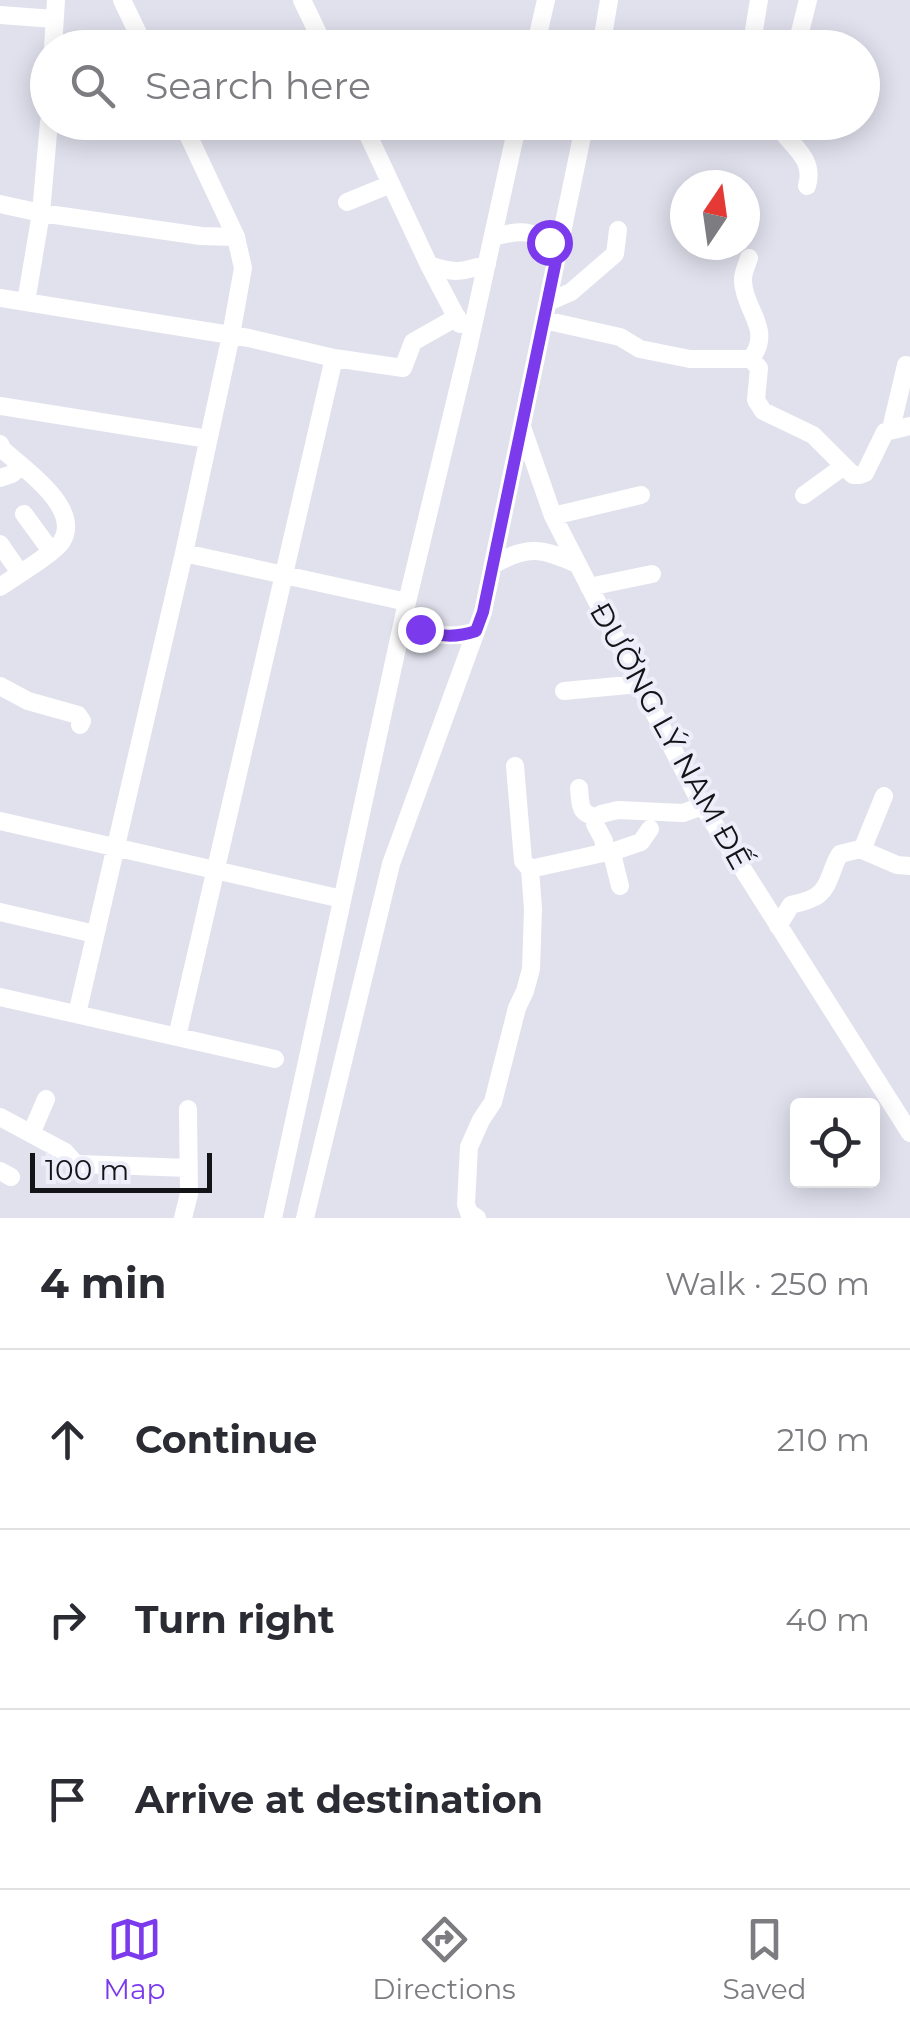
<!DOCTYPE html>
<meta charset="utf-8">
<style>
body{margin:0;font-family:Montserrat,sans-serif;background:#f7f7f7;color:#2b2b33}
.controls{position:absolute;right:30px;bottom:30px;display:grid;overflow:hidden;border-radius:10px;box-shadow:0 5px 25px #0003}
.controls button{width:90px;height:90px;display:grid;place-items:center;padding:0;border:0;border-bottom:2px solid #e1e1e2;background:#fff;color:#2b2b33;font:50px sans-serif}
.compass{position:absolute;left:670px;top:170px;width:90px;height:90px;border-radius:50%;background:#fff;box-shadow:0 5px 25px #0003;rotate:13deg}
.scale{position:absolute;left:30px;bottom:25px;width:182px;box-sizing:border-box;padding-left:10px;border:5px solid #131418;border-top:0;font-size:28px;line-height:35px;white-space:nowrap;color:#131418;-webkit-text-stroke:8px #edeefa;paint-order:stroke}
.stop{position:absolute;width:30px;height:30px;margin:-22px;border:8px solid #7c3aed;border-radius:50%;background:#fff}
.stop.end{background:#7c3aed;border-color:#fff;box-shadow:0 2px 10px #0008}
.list{margin:0;padding:0;list-style:none}
h2{display:flex;justify-content:space-between;align-items:center;height:130px;margin:0;padding:0 40px;font-size:42px}
h2 small{font-size:32px;font-weight:400;color:#7c7c81}
.list li{display:grid;grid-template-columns:65px 1fr auto;gap:30px;align-items:center;box-sizing:border-box;height:180px;padding:0 40px;border-top:2px solid #e1e1e2}
.list b{display:block;font-size:38px;white-space:nowrap}
.list em{font-size:32px;font-style:normal;color:#7c7c81}
.icon{flex:none;width:55px;height:55px;fill:none;stroke:currentColor;stroke-width:2;stroke-linecap:round;stroke-linejoin:round}
.map{position:relative;flex:none;width:910px;height:1218px;overflow:hidden}
.search{position:absolute;background:#fff;box-shadow:0 5px 25px #0003;left:30px;right:30px;top:30px;height:110px;display:flex;align-items:center;gap:25px;box-sizing:border-box;padding:0 35px;border-radius:55px;color:#7c7c81;font-size:38px}
.sheet{height:670px;background:#fff}
nav{display:flex;justify-content:space-around;align-items:center;box-sizing:border-box;height:140px;border-top:2px solid #e1e1e2;background:#fff;font-size:28px;color:#7c7c81}
nav a{display:grid;justify-items:center;gap:5px}
nav .on{color:#7c3aed}
.map>svg:first-child{display:block}
.lines{fill:none;stroke-linecap:round;stroke-linejoin:round}
.minor{stroke:#fff;stroke-width:18}
.route{stroke:#7c3aed;stroke-width:12}
.labels{text-anchor:middle;stroke-width:8;stroke-linejoin:round;paint-order:stroke}
.street-label{font-size:30px;fill:#131418;stroke:#edeefa}
</style>
<div class="map">
<svg width="910" height="1218" viewBox="0 0 910 1218">
<rect width="100%" height="100%" fill="#e0e1ed"/>
<g class="lines">
<path class="minor" d="M122 0 145 48
M302 0 325 48
M0 15 54 19
M53 48 56 0
M535 48 546 0
M601 48 609 0
M751 48 759 0
M796 48 808 0
M362 122 429 265 460 324
M740 122V125L753 128 778 126
M778 122V126C792 147 815 158 807 186
M347 202 391 184
M0 204 41 213 201 236 236 237
M493 237C522 229 535 229 558 251
M749 258C747 265 742 274 743 282 745 312 773 329 751 359
M429 265C454 274 462 272 487 264
M0 298 249 338 334 358 403 368 413 342 457 317
M26 302 41 213 49 122
M548 302 571 292 615 254 618 230
M544 320 620 337 640 349 690 359H751L759 368 756 400 763 411 813 435 853 475H860L865 473 885 432 910 426
M0 406 208 439
M522 427 553 516 699 800 910 1133
M891 429 906 365
M0 444 3 450C23 468 82 508 62 541 55 553 14 577 0 587
M0 478 12 474 20 466
M804 495 844 466
M24 514 51 551
M553 516 641 495
M0 544 20 573
M184 553 407 602
M493 565C527 545 542 548 577 564
M589 587 652 574
M404 617C428 635 447 640 476 631
M0 686 28 701 78 715 82 721 80 725
M564 691 639 684
M579 788C581 806 578 812 597 818
M0 821 342 899
M605 847 613 858 620 886
M860 849 897 865 910 866
M609 853 641 842 650 829
M530 869 603 853 604 841 595 824 597 818 601 814 618 810 683 813 702 806
M0 912 95 934
M778 926 791 905C798 903 808 901 815 897 830 889 831 867 840 854L860 849 864 845 884 796
M0 997 275 1059
M77 1014 184 553 231 335 243 268 236 237 182 122
M177 1037 334 358
M0 1117 65 1152 74 1162 79 1164 188 1168
M31 1134 46 1099
M0 1171 11 1177
M183 1218 189 1194 188 1109
M273 1218 407 602 469 344 518 122
M305 1218 391 864 483 612 585 122
M477 1218 469 1213 466 1204 469 1147 481 1120 493 1102 517 1008 525 991 531 969 533 909 530 869 523 861 515 766"/>
</g>
<g class="lines">
<path class="route" d="M420 629C440 637 455 638 476 631L483 612 558 251 549 242"/>
</g>
<g class="labels">
<g class="street-label">
<text transform="translate(670 736) rotate(61)" y="10">ĐƯỜNG LÝ NAM ĐẾ</text>
</g>
</g>
</svg>
<div class="controls">
<button><svg class="icon" aria-label="locate" viewBox="0 0 24 24"><circle cx="12" cy="12" r="6"/><path d="M12 2v4M12 18v4M2 12h4M18 12h4"/></svg></button>
</div>
<svg class="compass" viewBox="-18 -18 36 36"><path d="M0-13l5 13h-10z" fill="#e53935"/><path d="M0 13l5-13h-10z" fill="#7c7c81"/></svg>
<div class="scale">100 m</div>
<div class="stop" style="left:549px;top:242px"></div>
<div class="stop end" style="left:420px;top:629px"></div>
<div class="search"><svg class="icon" aria-label="search" viewBox="0 0 24 24"><circle cx="10" cy="10" r="6"/><path d="M15 15l6 6"/></svg>Search here</div>
</div>
<section class="sheet">
<h2>4 min<small>Walk · 250 m</small></h2>
<ul class="list">
<li><svg class="icon" aria-label="ahead" viewBox="0 0 24 24"><path d="M12 20V5M6 11l6-6 6 6"/></svg><div><b>Continue</b></div><em>210 m</em></li>
<li><svg class="icon" aria-label="right" viewBox="0 0 24 24"><path d="M7 20v-9h11M14 6l5 5-5 5"/></svg><div><b>Turn right</b></div><em>40 m</em></li>
<li><svg class="icon" aria-label="arrive" viewBox="0 0 24 24"><path d="M6 21V4h12l-3 4 3 4H6"/></svg><div><b>Arrive at destination</b></div></li>
</ul>
</section>
<nav>
<a class="on"><svg class="icon" aria-label="map" viewBox="0 0 24 24"><path d="M3 6l6-2 6 2 6-2v14l-6 2-6-2-6 2zM9 4v14M15 6v14"/></svg>Map</a>
<a><svg class="icon" aria-label="directions" viewBox="0 0 24 24"><path d="M12 3l9 9-9 9-9-9zM9 14v-3h6M13 9l2 2-2 2"/></svg>Directions</a>
<a><svg class="icon" aria-label="saved" viewBox="0 0 24 24"><path d="M7 4h10v16l-5-4-5 4z"/></svg>Saved</a>
</nav>
